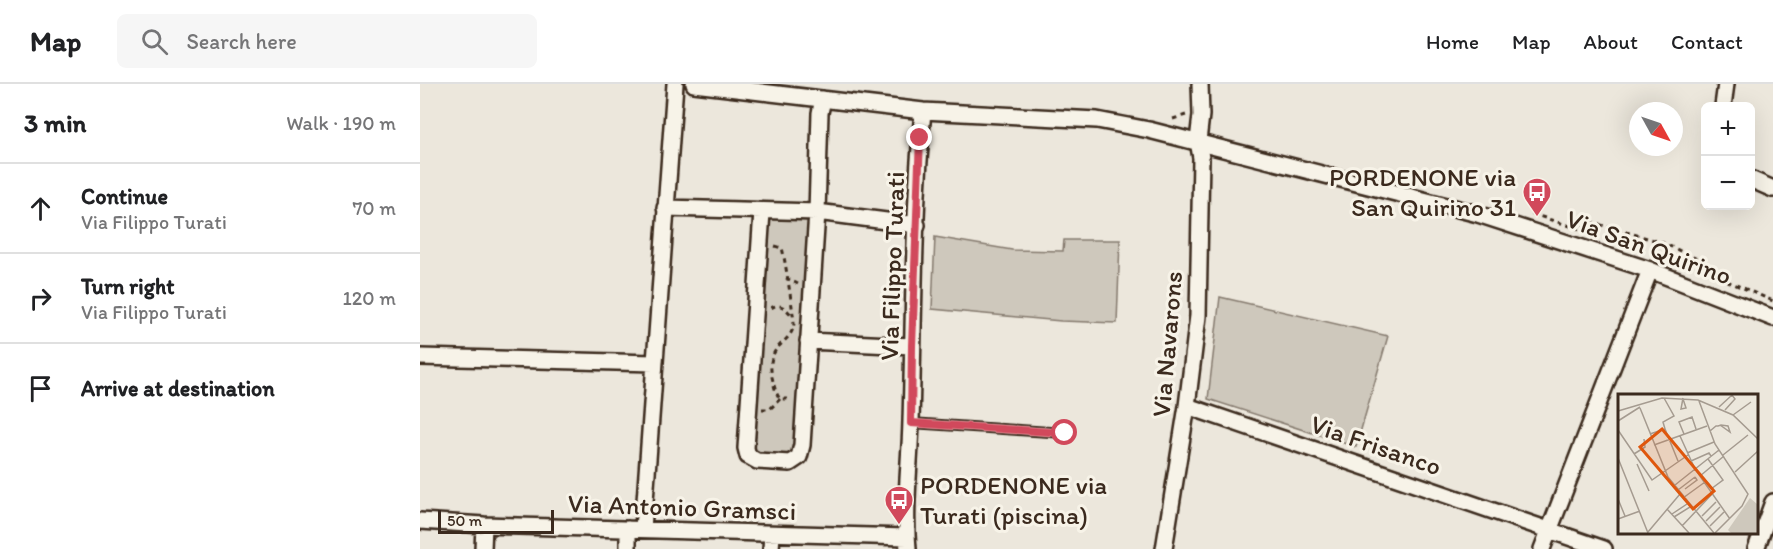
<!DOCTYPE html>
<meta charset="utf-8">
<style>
body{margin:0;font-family:Itim,sans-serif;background:#f6f6f6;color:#202124}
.controls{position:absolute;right:18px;top:18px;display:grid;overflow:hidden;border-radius:9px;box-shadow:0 6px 24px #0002}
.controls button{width:54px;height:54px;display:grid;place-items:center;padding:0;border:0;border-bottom:2px solid #e0e0e0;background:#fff;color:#202124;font:30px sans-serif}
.compass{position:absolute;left:1209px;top:18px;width:54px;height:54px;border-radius:50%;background:#fff;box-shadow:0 6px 24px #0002;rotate:130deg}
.scale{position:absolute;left:18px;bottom:15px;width:116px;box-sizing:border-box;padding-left:6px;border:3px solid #3b2a1e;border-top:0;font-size:16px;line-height:21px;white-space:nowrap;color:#3b2a1e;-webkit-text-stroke:4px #f7f3e8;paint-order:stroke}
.stop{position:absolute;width:18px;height:18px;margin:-14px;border:4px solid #d1495b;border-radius:50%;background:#fff}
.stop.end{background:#d1495b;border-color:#fff;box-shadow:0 2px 6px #0008}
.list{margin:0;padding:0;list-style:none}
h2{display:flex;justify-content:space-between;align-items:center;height:78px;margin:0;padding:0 24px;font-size:26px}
h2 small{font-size:20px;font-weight:400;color:#757577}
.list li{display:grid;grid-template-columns:39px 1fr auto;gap:18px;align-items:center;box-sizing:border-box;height:90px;padding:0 24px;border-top:2px solid #e0e0e0}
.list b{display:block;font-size:22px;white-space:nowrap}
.list p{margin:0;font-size:20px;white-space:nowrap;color:#757577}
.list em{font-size:20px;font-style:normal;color:#757577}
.icon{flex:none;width:33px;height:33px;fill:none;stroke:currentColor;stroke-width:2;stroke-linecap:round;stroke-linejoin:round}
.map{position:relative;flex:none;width:1353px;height:465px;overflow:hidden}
header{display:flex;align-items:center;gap:36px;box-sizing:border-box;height:84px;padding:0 30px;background:#fff;border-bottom:2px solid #e0e0e0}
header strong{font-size:28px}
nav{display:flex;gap:33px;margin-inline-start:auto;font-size:21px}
.search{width:420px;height:54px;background:#f6f6f6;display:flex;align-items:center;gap:15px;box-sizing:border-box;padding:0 21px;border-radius:9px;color:#757577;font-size:22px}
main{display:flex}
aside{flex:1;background:#fff}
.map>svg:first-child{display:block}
.green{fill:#cec8bc;stroke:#84796d;stroke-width:1.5}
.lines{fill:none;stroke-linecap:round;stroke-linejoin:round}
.service-casing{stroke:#3b2a1e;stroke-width:12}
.minor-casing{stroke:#3b2a1e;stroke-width:20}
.path{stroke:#3b2a1e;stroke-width:3;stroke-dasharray:4.5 4.5;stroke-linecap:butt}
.service{stroke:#f7f3e8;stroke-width:8}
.minor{stroke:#f7f3e8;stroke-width:15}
.route{stroke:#d1495b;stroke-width:8}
.labels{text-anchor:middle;stroke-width:6;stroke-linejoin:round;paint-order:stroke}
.poi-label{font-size:26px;fill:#3b2a1e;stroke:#f7f3e8;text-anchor:end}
.street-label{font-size:26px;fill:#3b2a1e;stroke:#f7f3e8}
.inset-road{fill:none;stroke:#a59b90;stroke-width:1.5}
.view{fill:#df570d;fill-opacity:0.15;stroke:#df570d;stroke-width:3}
.inset-edge{fill:none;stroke:#3b2a1e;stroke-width:3}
</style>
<header>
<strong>Map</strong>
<div class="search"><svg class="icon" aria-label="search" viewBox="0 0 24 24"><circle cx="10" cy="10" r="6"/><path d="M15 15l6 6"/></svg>Search here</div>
<nav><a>Home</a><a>Map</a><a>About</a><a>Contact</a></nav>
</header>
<main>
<aside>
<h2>3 min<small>Walk · 190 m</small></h2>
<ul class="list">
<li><svg class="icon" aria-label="ahead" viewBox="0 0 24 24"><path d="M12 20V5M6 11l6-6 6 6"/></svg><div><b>Continue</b><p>Via Filippo Turati</p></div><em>70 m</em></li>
<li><svg class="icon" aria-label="right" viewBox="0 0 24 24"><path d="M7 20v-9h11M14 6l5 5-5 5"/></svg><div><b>Turn right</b><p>Via Filippo Turati</p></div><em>120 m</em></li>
<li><svg class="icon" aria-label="arrive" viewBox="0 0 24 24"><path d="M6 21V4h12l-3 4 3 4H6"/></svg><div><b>Arrive at destination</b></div></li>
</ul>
</aside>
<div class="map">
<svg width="1353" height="465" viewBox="0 0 1353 465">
<rect width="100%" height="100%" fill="#ece7dc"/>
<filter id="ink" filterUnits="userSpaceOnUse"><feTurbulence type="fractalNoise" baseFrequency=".0167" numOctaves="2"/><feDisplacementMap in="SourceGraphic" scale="12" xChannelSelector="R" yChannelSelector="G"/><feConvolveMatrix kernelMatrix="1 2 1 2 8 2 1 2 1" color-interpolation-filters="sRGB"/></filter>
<g filter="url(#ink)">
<path class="green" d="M342 128H397L379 373 337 377 326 364Z
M515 153 592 166 643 167 644 156H700L697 239 641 237 512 225Z
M800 213 968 252 936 363 788 315Z"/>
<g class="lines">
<g class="service-casing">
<path id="service" d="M491 339 645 349"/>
</g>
<g class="minor-casing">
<path id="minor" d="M274 0 503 27 677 36 729 46 1058 130 1230 186 1353 234
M1303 22 1306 0
M1330 95 1353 105
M245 124 397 128 497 141
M342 128 326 364 328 372 337 377 370 379 379 373 382 361 397 128 400 29 403 15
M388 257 492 262
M0 273 234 279
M767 322 1184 465
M0 437 64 441 487 453
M223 445 255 0
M63 465 64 441
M208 465V445
M351 465 352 450
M488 465C484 423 490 380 491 337 494 234 493 130 503 27
M744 465 767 322 778 232 781 74 778 57 781 31 780 0
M1122 465 1230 186
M1336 465 1353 418"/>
</g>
<path class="path" d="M753 35 766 31
M1112 130 1160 145 1171 138 1241 158 1288 180 1291 190 1353 217
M355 162 362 164C364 169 374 233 374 239 372 262 345 258 352 293 354 301 355 308 360 315H371
M366 194 378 200
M351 224C360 218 367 225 372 232
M342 325H350L360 315"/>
<use href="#service" class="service"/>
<use href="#minor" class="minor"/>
</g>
</g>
<g class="lines" filter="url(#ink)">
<path class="route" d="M500 54 492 262 491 339 645 349"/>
</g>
<defs>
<g id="bus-pin" transform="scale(1.5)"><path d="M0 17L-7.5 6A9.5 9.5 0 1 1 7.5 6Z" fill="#d1495b" stroke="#f7f3e8"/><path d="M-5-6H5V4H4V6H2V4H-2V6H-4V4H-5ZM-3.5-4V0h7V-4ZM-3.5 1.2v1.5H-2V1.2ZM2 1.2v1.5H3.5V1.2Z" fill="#fff"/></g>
</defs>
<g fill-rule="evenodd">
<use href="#bus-pin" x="1117" y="108"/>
<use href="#bus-pin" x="479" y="416"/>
</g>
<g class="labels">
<g class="poi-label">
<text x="1096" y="102">PORDENONE via<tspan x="1096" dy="30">San Quirino 31</tspan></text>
<text x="500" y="410" text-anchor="start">PORDENONE via<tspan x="500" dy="30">Turati (piscina)</tspan></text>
</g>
<g class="street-label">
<text transform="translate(1229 163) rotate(20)" y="9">Via San Quirino</text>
<text transform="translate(472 182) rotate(-88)" y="9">Via Filippo Turati</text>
<text transform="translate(747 260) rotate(-85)" y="9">Via Navarons</text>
<text transform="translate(956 361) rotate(19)" y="9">Via Frisanco</text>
<text transform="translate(262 423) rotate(2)" y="9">Via Antonio Gramsci</text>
</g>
</g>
<g transform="translate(1198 310)">
<rect width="140" height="140" fill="#ece7dc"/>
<path d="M132 104 139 110V139H113L110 136Z" fill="#cec8bc"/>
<path class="inset-road" d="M46 4 56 22 45 28 47 35M65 5 68 14 63 15 65 4M81 7 97 50 130 100 124 112 97 139M101 13 114 1 117 5 107 16M22 14 50 83 96 139M0 17 44 4 80 6 115 21 140 45M115 21 133 8M0 27 22 13M0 36 34 86 70 61M92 37 98 32H100L103 31 110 32 112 38 102 31M32 40 47 35 60 67M66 40 61 28 74 23 78 35M62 42 77 75M36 51 89 32M69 59 96 48M16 60 27 53 26 45M105 61 130 41M0 64 30 139M90 65 105 86 93 95M73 67 91 59 93 62M19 70 31 97M77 75 112 125M117 78 140 57M82 82 106 62M57 91 101 56M67 95 79 86 77 83M60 96 77 83M65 104 87 88M0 105 7 122M49 115 71 139M54 120 69 110M84 122 98 108M56 123 72 113M0 125 22 117M88 127 102 113M64 132 95 99M92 132 106 118M30 138 62 100"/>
<path class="view" d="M44 35 96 97 75 115 22 53Z"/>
<rect width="140" height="140" class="inset-edge"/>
</g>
</svg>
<div class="controls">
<button>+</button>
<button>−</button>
</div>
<svg class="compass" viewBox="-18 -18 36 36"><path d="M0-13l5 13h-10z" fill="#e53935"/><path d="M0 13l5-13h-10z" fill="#757577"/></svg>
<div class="scale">50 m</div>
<div class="stop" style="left:645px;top:349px"></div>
<div class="stop end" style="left:500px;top:54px"></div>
</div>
</main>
